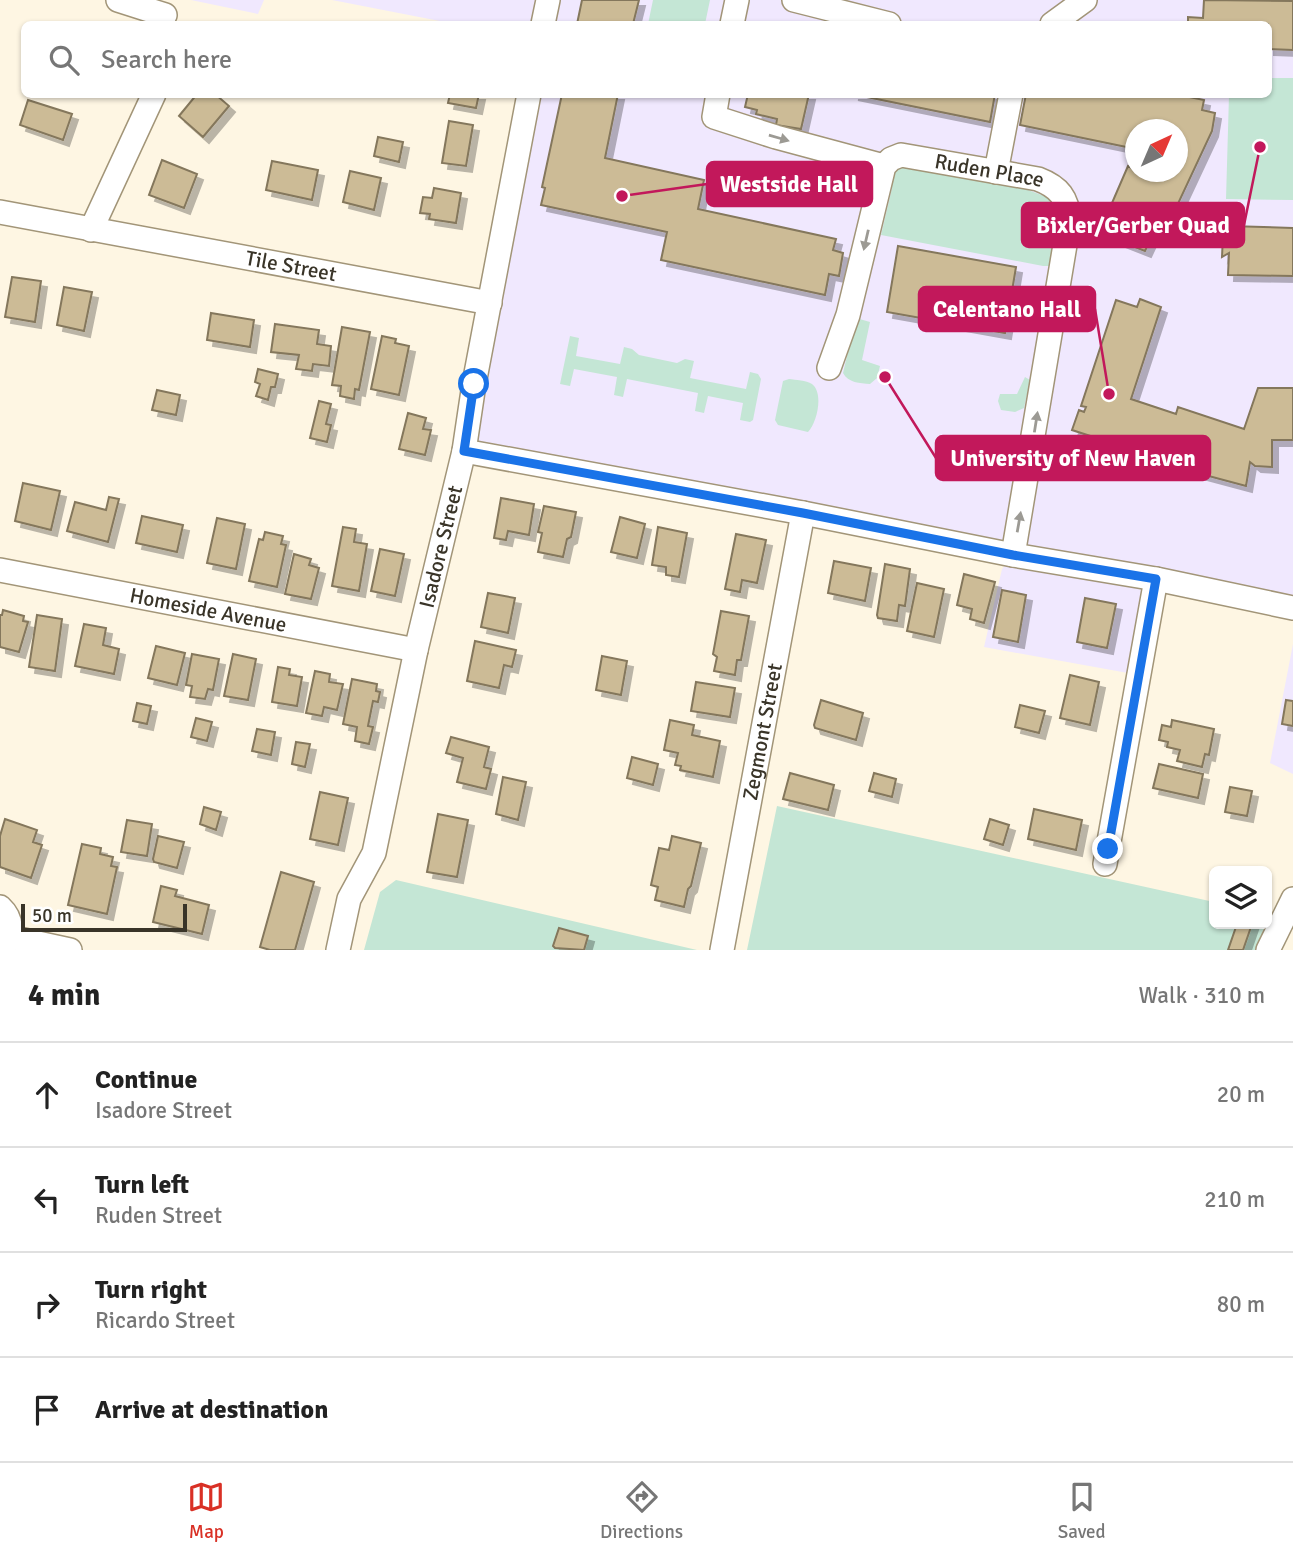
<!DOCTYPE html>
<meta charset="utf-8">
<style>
body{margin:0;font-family:Signika,sans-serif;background:#f2f2f2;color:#222}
.controls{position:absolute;right:21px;bottom:21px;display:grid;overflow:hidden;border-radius:10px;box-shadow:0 2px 5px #0004}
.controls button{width:63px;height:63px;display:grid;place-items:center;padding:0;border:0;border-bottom:2px solid #e0e0e0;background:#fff;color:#222;font:35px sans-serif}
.compass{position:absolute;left:1125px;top:119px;width:63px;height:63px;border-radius:50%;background:#fff;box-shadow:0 2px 5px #0004;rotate:44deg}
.scale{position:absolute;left:21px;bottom:18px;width:166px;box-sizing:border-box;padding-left:7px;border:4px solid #393428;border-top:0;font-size:19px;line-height:24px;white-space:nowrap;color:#393428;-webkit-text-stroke:5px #fff;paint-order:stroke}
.stop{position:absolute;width:21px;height:21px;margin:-16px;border:5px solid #1a73e8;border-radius:50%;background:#fff}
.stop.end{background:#1a73e8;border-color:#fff;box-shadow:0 2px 7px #0008}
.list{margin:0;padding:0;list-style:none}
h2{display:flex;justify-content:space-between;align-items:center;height:91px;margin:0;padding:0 28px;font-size:30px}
h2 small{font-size:23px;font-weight:400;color:#767676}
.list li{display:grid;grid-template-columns:46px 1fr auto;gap:21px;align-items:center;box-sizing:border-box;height:105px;padding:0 28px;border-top:2px solid #e0e0e0}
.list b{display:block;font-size:26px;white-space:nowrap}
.list p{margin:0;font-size:23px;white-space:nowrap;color:#767676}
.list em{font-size:23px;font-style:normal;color:#767676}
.icon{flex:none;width:38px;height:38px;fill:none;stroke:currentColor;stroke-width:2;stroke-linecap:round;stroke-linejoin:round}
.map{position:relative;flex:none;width:1293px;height:950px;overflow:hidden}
.search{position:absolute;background:#fff;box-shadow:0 2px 5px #0004;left:21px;right:21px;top:21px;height:77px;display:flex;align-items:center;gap:18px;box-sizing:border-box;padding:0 24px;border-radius:10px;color:#767676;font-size:26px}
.sheet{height:511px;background:#fff}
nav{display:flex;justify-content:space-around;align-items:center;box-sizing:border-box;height:98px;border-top:2px solid #e0e0e0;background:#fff;font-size:19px;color:#767676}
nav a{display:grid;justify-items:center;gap:4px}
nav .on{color:#d93025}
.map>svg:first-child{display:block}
.education{fill:#f0e8fe;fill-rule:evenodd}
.green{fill:#c4e6d5}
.building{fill:#ccbb96;stroke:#84775c;stroke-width:2;filter:url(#shadow)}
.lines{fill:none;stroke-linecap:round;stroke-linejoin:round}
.minor-casing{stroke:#a29578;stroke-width:26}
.minor{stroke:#fff;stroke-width:23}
.oneway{fill:#9c9a94}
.route{stroke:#1a73e8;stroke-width:9}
.labels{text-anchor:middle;stroke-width:6;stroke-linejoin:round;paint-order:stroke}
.street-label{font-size:21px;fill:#393428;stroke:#fff}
.leader{fill:none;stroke:#c2185b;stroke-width:2.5}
.callout-dot{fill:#c2185b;stroke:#fff;stroke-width:2.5}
.callout{fill:#c2185b;stroke:#c2185b;stroke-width:2.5}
.callout-label{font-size:23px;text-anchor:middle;font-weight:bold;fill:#fff}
</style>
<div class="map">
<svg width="1293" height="950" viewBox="0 0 1293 950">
<defs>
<filter id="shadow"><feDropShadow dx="6" dy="6" stdDeviation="0" flood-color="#0004"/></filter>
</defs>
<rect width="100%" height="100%" fill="#fef6e3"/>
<path class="education" d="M191 0H264L258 14Z
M332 0H1293V608L1156 579 1139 675 984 647 1002 569 1013 556 464 451 529 95 1268 94V24H455ZM1136 130H1178V172H1136Z
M1293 644V774L1270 763Z"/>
<path class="green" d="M653 0H710L705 24H648Z
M1269 78H1293V200L1226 199 1229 95 1268 94Z
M902 167 1020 187 1047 197 1054 203 1060 216 1052 263 1049 266H1043L881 235 892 188 891 175 895 170Z
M856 318 870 322 862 360 880 366 877 378 870 384C860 383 848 383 843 373Z
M570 336 579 338 576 356 620 364 624 347 632 349 639 355 677 363 685 359 694 361 690 378 746 389 750 372 758 374 761 379 753 420 750 422 740 420 743 403 708 396 704 413 695 411 698 393 627 379 623 397 614 395 617 377 574 369 570 386 560 384Z
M1025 377 1030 380 1024 408 1015 412 1001 410 998 401 1000 394H1017Z
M789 379C796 380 806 380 812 384 824 393 817 423 808 432L778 425 775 420 783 381Z
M777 806 1214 902V924H1266L1255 950H747Z
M396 880 697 950H364L380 892Z"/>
<path class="building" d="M582 0H639L633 24H577Z
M1204 0 1293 1V50L1268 49V24H1188V17L1203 18Z
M197 94H215L229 106 203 137 179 116Z
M450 94H479L476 108 448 103Z
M562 94H618L605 158 704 180 698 209 836 239 833 250 843 253 839 276 829 274 825 295 661 260 667 232 541 205 545 188 542 187Z
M748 94H809L801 129 776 125 777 119 756 114 757 110 745 107Z
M852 94H995L990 122Z
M1026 94H1175L1204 100 1202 110 1215 113 1212 131 1161 240 1152 236 1145 251 1099 233 1128 166 1133 169 1136 164V172H1178V130H1136V149L1020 125Z
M28 100 72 114 63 140 20 125Z
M449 121 473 125 466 166 442 163Z
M378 137 403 142 399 162 374 156Z
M162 160 197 174 184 208 149 195Z
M272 161 318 170 312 200 266 190Z
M350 171 381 178 374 210 343 202Z
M434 188 461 193 456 223 429 219 430 214 420 213 423 197 432 198Z
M1229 226 1293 228V276L1228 275 1229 253 1222 257 1223 235H1229Z
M898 246 1016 267 1005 333 887 312Z
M12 277 41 281 35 322 5 317Z
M64 287 92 292 84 331 57 325Z
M1140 299 1161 307 1131 399 1176 414 1178 407 1244 429 1258 388H1293V440H1272V467L1255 466 1250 462 1246 486 1160 463 1161 459 1072 430 1079 410 1084 412 1086 407 1081 406 1116 300 1137 307Z
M211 313 254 320 250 347 207 340Z
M275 324 319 330 317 344 331 346 329 366 313 364 312 371 296 369 299 355 271 352Z
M342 327 370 332 359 390 355 389 354 399 340 396 341 386 332 385Z
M382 336 396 339 395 343 409 346 399 395 371 389Z
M258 369 278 374 275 387H271L268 400 256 396 260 384 255 382Z
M157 390 180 395 176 415 152 410Z
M319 401 331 404 326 424 331 425 327 442 310 438Z
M408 413 426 418 423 429 431 430 425 455 399 449Z
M23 483 60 491 51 530 15 521Z
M109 497 119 499 108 542 67 531 75 502 106 510Z
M501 498 534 504 529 535 508 531 506 540 494 538Z
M544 506 576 512 571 537 567 539 563 557 538 552 542 533 538 532Z
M142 516 183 525 177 552 136 543Z
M620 517 645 524 637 558 611 552Z
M217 518 245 524 236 569 207 563Z
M343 527 356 529 354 542 367 544 359 591 332 586Z
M658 527 687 533 679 577 666 575V567L652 565Z
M265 532 283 536 281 544 286 545 277 587 249 581 259 539 263 540Z
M736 534 766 540 757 583 742 580 740 592 725 589Z
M380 549 404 554 395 596 371 591Z
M294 554 311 559 309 565 319 568 311 599 285 594Z
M834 561 871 568 865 601 828 593Z
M885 564 910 569 905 606 899 605 897 621 878 618 877 615Z
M964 574 995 582 984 623 970 619 972 609 957 605Z
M917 583 944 589 934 637 907 631Z
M1002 590 1026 595 1018 642 993 637Z
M488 593 515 598 508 633 481 627Z
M1085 598 1116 604 1107 648 1077 642Z
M3 610 24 616 23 621 28 622 19 652 0 647V615H2Z
M721 611 749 616 741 660H737L735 675 714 671 717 657 713 654Z
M37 615 62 619 55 671 29 667Z
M84 624 106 628 103 645 119 649 114 674 75 666Z
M475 641 516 650 512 667 504 665 499 688 467 681Z
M156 646 185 653 177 685 148 678Z
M192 654 219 659 213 690 208 689 205 699 190 697 192 686 186 685Z
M233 654 256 659 248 700 224 696Z
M602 656 627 661 621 695 596 690Z
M278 667 290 669 289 675 302 677 297 706 272 702Z
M315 671 330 674 329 682 343 684 337 710 324 707 322 716 306 713Z
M1070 675 1099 682 1090 725 1060 718Z
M352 679 377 684 376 691 380 692 378 702 373 701 368 726 373 727 369 744 355 741 357 727 343 724Z
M696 682 735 688 730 717 691 711Z
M821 700 863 713 856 740 815 728 814 725Z
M1286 700 1293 701V726L1282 724Z
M137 703 151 706 147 724 133 721Z
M1020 705 1045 711 1039 733 1015 727Z
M196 718 212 722 207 741 191 737Z
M670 720 694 725 692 735 720 741 713 777 680 770 681 766 675 765 678 753 664 750Z
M1172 720 1214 729 1209 755 1205 754 1202 767 1177 761 1180 750 1167 747 1168 742 1159 740 1162 725 1171 727Z
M257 729 275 732 271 755 252 751Z
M451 737 489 747 484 767 491 769 486 789 457 782 463 758 446 753Z
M296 742 310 744 305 767 292 764Z
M632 757 658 764 653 785 627 778Z
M1159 764 1203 774 1198 798 1153 788Z
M790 773 834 785 828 810 783 799Z
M874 773 896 779 892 797 869 791Z
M503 777 526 782 518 820 496 814Z
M1230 787 1252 791 1247 816 1225 812Z
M320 792 348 798 338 845 310 839Z
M204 807 221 812 216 830 200 824Z
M1034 809 1082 820 1076 850 1028 839Z
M438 814 468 820 457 877 427 872Z
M5 819 37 830 33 842 42 845 31 878 0 867V836Z
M990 819 1009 825 1003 845 984 839Z
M127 820 152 824 147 856 121 852Z
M158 836 184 842 177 868 154 862 153 859Z
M672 836 701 843 691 886 688 889 684 907 655 900 658 887 651 885 659 848 669 850Z
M82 844 101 848 100 854 113 857 111 866 117 867 107 914 68 905Z
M281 872 314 882 295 950H270L260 947Z
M161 886 177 890 175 896 209 905 202 934 153 922Z
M1237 924H1252L1243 950H1228Z
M559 928 588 936 584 950 555 948 553 946Z"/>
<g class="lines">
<g class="minor-casing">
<g id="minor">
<path d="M118 0 165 15"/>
<path d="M794 0 889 24"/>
<path d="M543 24 548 0"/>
<path d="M732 24 737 0"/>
<path d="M1052 24 1085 0"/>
<path d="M718 94 714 117 776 137 884 166"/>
<path d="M996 172 1011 94"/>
<path id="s1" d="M0 212 490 303"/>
<path d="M91 230 154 94"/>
<path id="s2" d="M829 368 848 315 884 166 891 159 901 155 1038 179C1059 187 1068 198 1069 221L1013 555"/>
<path d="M464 451 803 513 1013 555 1156 579 1293 608"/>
<path id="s3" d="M0 570 416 650"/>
<path d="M1105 864 1156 579"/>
<path d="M0 907C13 919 13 934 3 948"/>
<path d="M10 937 70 950"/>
<path id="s4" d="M338 950 349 899 374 853 416 650 464 451 474 384 529 94"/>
<path id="s5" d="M722 950 803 513"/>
<path d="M1268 950 1293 899"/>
</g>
</g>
<use href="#minor" class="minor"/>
</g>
<defs><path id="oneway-solid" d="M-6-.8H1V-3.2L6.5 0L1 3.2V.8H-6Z" transform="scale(1.75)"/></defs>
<g class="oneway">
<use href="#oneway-solid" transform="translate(779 138) rotate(16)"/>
<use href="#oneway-solid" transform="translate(866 240) rotate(103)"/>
<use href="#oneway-solid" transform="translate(1036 422) rotate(-81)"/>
<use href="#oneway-solid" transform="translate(1019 522) rotate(-80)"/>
</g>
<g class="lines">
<path class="route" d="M474 384 464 451 803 513 1013 555 1156 579 1108 849"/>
</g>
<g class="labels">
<g class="street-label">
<text dy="7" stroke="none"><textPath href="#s2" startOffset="320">Ruden Place</textPath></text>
<text dy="7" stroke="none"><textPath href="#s1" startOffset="296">Tile Street</textPath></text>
<text dy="7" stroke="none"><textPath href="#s4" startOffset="418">Isadore Street</textPath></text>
<text dy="7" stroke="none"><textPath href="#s3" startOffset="212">Homeside Avenue</textPath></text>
<text dy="7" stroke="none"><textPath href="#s5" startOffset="222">Zegmont Street</textPath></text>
</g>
</g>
<path class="leader" d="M622 196L707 184M1260 147L1244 225M1109 394L1095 309M885 377L936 458"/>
<g class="callout-dot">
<circle cx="622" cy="196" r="7"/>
<circle cx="1260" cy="147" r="7"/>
<circle cx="1109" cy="394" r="7"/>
<circle cx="885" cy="377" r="7"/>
</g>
<g class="callout">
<rect x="707" y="162" width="165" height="44" rx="7"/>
<rect x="1022" y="203" width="222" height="44" rx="7"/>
<rect x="919" y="287" width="176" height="44" rx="7"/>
<rect x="936" y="436" width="274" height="44" rx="7"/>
</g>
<g class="callout-label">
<text x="789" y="192">Westside Hall</text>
<text x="1133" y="233">Bixler/Gerber Quad</text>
<text x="1007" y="317">Celentano Hall</text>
<text x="1073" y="466">University of New Haven</text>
</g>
</svg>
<div class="controls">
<button><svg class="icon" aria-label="layers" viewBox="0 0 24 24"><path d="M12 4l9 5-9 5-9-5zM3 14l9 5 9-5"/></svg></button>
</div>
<svg class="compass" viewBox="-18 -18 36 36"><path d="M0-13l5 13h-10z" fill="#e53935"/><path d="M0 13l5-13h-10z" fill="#767676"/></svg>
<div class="scale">50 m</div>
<div class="stop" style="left:474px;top:384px"></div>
<div class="stop end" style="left:1108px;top:849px"></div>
<div class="search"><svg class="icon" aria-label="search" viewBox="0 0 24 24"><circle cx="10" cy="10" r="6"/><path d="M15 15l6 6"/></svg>Search here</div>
</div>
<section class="sheet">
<h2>4 min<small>Walk · 310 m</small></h2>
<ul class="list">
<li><svg class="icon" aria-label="ahead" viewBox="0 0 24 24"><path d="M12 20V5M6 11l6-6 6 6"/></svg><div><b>Continue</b><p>Isadore Street</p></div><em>20 m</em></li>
<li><svg class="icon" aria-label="left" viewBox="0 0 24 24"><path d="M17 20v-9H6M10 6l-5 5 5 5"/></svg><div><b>Turn left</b><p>Ruden Street</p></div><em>210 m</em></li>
<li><svg class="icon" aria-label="right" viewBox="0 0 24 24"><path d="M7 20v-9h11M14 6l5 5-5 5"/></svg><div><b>Turn right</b><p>Ricardo Street</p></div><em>80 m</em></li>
<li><svg class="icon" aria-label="arrive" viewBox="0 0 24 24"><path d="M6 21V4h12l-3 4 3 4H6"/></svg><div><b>Arrive at destination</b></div></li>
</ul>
</section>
<nav>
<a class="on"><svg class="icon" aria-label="map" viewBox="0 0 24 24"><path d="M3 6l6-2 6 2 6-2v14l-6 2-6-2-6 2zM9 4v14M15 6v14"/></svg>Map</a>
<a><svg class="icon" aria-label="directions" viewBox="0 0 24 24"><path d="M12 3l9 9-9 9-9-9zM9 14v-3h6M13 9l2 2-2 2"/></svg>Directions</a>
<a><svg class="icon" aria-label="saved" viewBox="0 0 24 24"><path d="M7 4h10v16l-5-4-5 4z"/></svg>Saved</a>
</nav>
